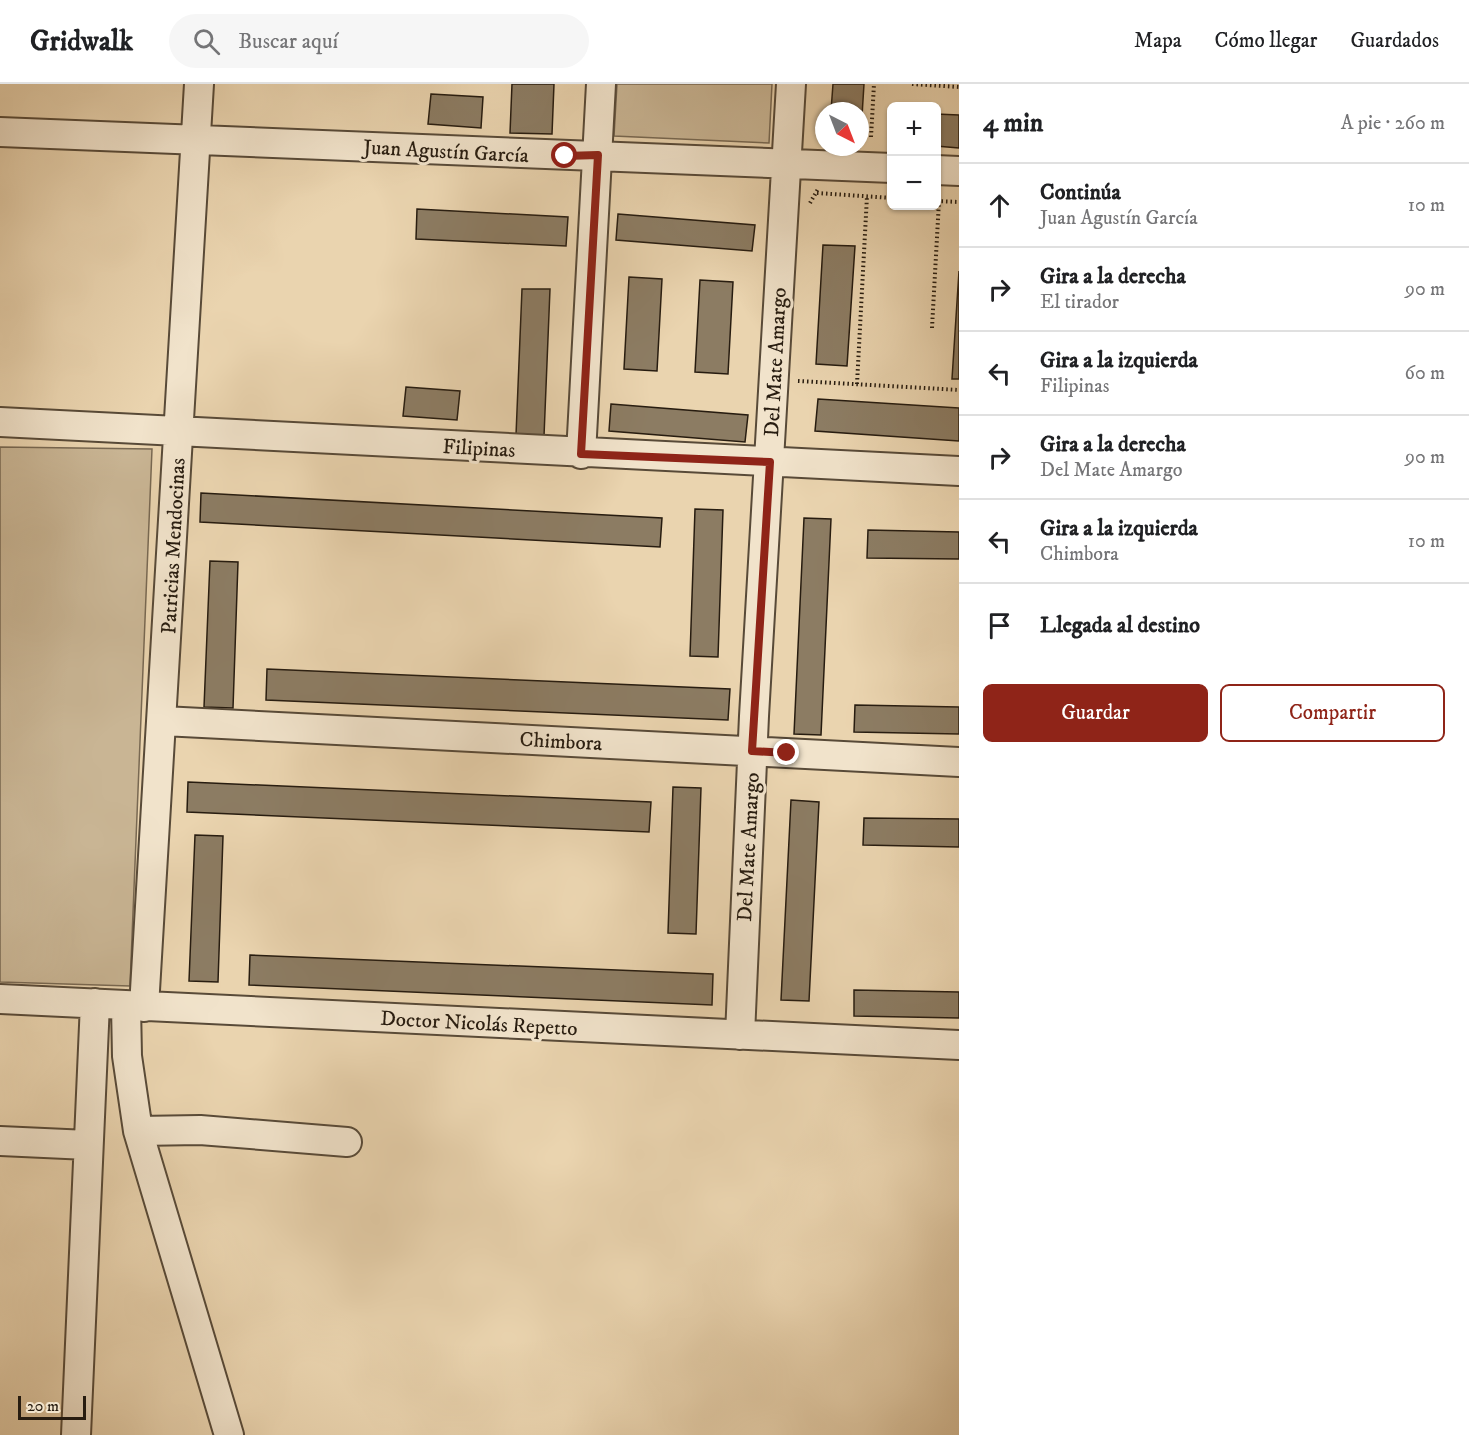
<!DOCTYPE html>
<html lang="es">
<meta charset="utf-8">
<style>
body{margin:0;font-family:"IM FELL DW Pica",serif;background:#f6f6f6;color:#202124}
.controls{position:absolute;right:18px;top:18px;display:grid;overflow:hidden;border-radius:9px;box-shadow:0 2px 4px #0004}
.controls button{width:54px;height:54px;display:grid;place-items:center;padding:0;border:0;border-bottom:2px solid #e0e0e0;background:#fff;color:#202124;font:30px sans-serif}
.compass{position:absolute;left:815px;top:18px;width:54px;height:54px;border-radius:50%;background:#fff;box-shadow:0 2px 4px #0004;rotate:138deg}
.scale{position:absolute;left:18px;bottom:15px;width:68px;box-sizing:border-box;padding-left:6px;border:3px solid #271c10;border-top:0;font-size:16px;line-height:21px;white-space:nowrap;color:#271c10;-webkit-text-stroke:4px #f1e3cb;paint-order:stroke}
.stop{position:absolute;width:18px;height:18px;margin:-14px;border:4px solid #8f2418;border-radius:50%;background:#fff}
.stop.end{background:#8f2418;border-color:#fff;box-shadow:0 2px 6px #0008}
.list{margin:0;padding:0;list-style:none}
h2{display:flex;justify-content:space-between;align-items:center;height:78px;margin:0;padding:0 24px;font-size:26px}
h2 small{font-size:20px;font-weight:400;color:#757577}
.list li{display:grid;grid-template-columns:39px 1fr auto;gap:18px;align-items:center;box-sizing:border-box;height:84px;padding:0 24px;border-top:2px solid #e0e0e0}
.list b{display:block;font-size:22px;white-space:nowrap}
.list p{margin:0;font-size:20px;white-space:nowrap;color:#757577}
.list em{font-size:20px;font-style:normal;color:#757577}
.actions{display:flex;gap:12px;padding:18px 24px}
.actions a{flex:1;padding:14px 0;border:2px solid #8f2418;border-radius:9px;text-align:center;font-size:21px;color:#8f2418}
.actions .main{background:#8f2418;color:#fff}
.icon{flex:none;width:33px;height:33px;fill:none;stroke:currentColor;stroke-width:2;stroke-linecap:round;stroke-linejoin:round}
.map{position:relative;flex:none;width:959px;height:1351px;overflow:hidden}
header{display:flex;align-items:center;gap:36px;box-sizing:border-box;height:84px;padding:0 30px;background:#fff;border-bottom:2px solid #e0e0e0}
header strong{font-size:28px}
nav{display:flex;gap:33px;margin-inline-start:auto;font-size:21px}
.search{width:420px;height:54px;background:#f6f6f6;display:flex;align-items:center;gap:15px;box-sizing:border-box;padding:0 21px;border-radius:33px;color:#757577;font-size:22px}
main{display:flex}
aside{flex:1;background:#fff}
.map>svg:first-child{display:block}
.green{fill:#c9b594;stroke:#786852;stroke-width:1.5}
.building{fill:#8c7c63;stroke:#271c10;stroke-width:1.5}
.lines{fill:none;stroke-linecap:round;stroke-linejoin:round}
.minor-casing{stroke:#584a38;stroke-width:32}
.path{stroke:#271c10;stroke-width:4;stroke-dasharray:1.5 3;stroke-linecap:butt}
.minor{stroke:#f1e3cb;stroke-width:28}
.route{stroke:#8f2418;stroke-width:8}
.labels{text-anchor:middle;stroke-width:6;stroke-linejoin:round;paint-order:stroke}
.street-label{font-size:21px;fill:#271c10;stroke:#f1e3cb}
</style>
<header>
<strong>Gridwalk</strong>
<div class="search"><svg class="icon" aria-label="search" viewBox="0 0 24 24"><circle cx="10" cy="10" r="6"/><path d="M15 15l6 6"/></svg>Buscar aquí</div>
<nav><a>Mapa</a><a>Cómo llegar</a><a>Guardados</a></nav>
</header>
<main>
<div class="map">
<svg width="959" height="1351" viewBox="0 0 959 1351">
<rect width="100%" height="100%" fill="#ead4af"/>
<filter id="stains"><feTurbulence type="fractalNoise" baseFrequency=".00333" numOctaves="4"/><feColorMatrix values="0 0 0 0 .2 0 0 0 0 .09 0 0 0 0 .02 0 0 0 .5 -.17"/></filter>
<radialGradient id="worn" r=".72"><stop offset=".6" stop-color="#630" stop-opacity="0"/><stop offset="1" stop-color="#630" stop-opacity=".3"/></radialGradient>
<path class="green" d="M617 0H772L769 59 614 52Z
M0 363 152 365 130 902 0 898Z"/>
<path class="building" d="M512 0H554L552 50 510 49Z
M833 0H864L860 64 841 63H860V27H831Z
M431 10 483 13 481 44 428 40Z
M936 30 959 31V64L936 62Z
M417 125 568 133 566 162 416 155Z
M618 130 755 141 752 167 616 156Z
M823 161 855 162 847 282 816 280Z
M959 187V295H952Z
M629 193 662 195 657 287 624 285Z
M700 196 733 198 728 290 695 288Z
M522 205H550L544 352 516 351Z
M406 303 460 307 457 336 403 332Z
M818 315 959 324V357L815 347Z
M611 320 748 331 745 358 609 347Z
M201 409 662 434 660 463 200 438Z
M695 425 723 426 718 573 690 572Z
M804 434 831 435 821 651 794 650Z
M868 446 959 448V475L867 474Z
M210 477 238 478 233 624 204 623Z
M267 585 730 605 728 636 266 616Z
M855 621 959 623V650L854 648Z
M188 698 651 718 649 748 187 728Z
M673 703 701 704 696 850 668 849Z
M791 716 819 718 809 917 781 916Z
M864 734 959 735V763L863 761Z
M195 751 223 752 218 898 189 897Z
M250 871 713 890 712 921 249 901Z
M854 906 959 908V934L854 932Z"/>
<g class="lines">
<g class="minor-casing">
<path id="minor" d="M0 48 892 84
M936 86 959 87
M0 338 959 387
M581 370 601 0
M163 637 959 678
M0 915 959 961
M126 922 127 972 138 1047 229 1351
M144 923 199 0
M740 951 754 632 791 0
M138 1047 200 1046 347 1058
M0 1057 88 1061
M76 1351 95 919"/>
</g>
<path class="path" d="M912 0 959 3
M871 53 874 0
M817 109 892 114
M937 117 959 118
M810 119 818 105
M932 244 939 117
M798 297 959 306
M857 300 867 112"/>
<use href="#minor" class="minor"/>
</g>
<g class="lines">
<path class="route" d="M565 72 598 71 581 370 770 378 752 667 787 669"/>
</g>
<g class="labels">
<g class="street-label">
<text transform="translate(446 67) rotate(3)" y="7">Juan Agustín García</text>
<text transform="translate(775 278) rotate(-87)" y="7">Del Mate Amargo</text>
<text transform="translate(479 364) rotate(3)" y="7">Filipinas</text>
<text transform="translate(173 462) rotate(-87)" y="7">Patricias Mendocinas</text>
<text transform="translate(561 657) rotate(3)" y="7">Chimbora</text>
<text transform="translate(748 763) rotate(-87)" y="7">Del Mate Amargo</text>
<text transform="translate(479 939) rotate(3)" y="7">Doctor Nicolás Repetto</text>
</g>
</g>
<rect width="100%" height="100%" filter="url(#stains)"/>
<rect width="100%" height="100%" fill="url(#worn)"/>
</svg>
<div class="controls">
<button>+</button>
<button>−</button>
</div>
<svg class="compass" viewBox="-18 -18 36 36"><path d="M0-13l5 13h-10z" fill="#e53935"/><path d="M0 13l5-13h-10z" fill="#757577"/></svg>
<div class="scale">20 m</div>
<div class="stop" style="left:565px;top:72px"></div>
<div class="stop end" style="left:787px;top:669px"></div>
</div>
<aside>
<h2>4 min<small>A pie · 260 m</small></h2>
<ul class="list">
<li><svg class="icon" aria-label="ahead" viewBox="0 0 24 24"><path d="M12 20V5M6 11l6-6 6 6"/></svg><div><b>Continúa</b><p>Juan Agustín García</p></div><em>10 m</em></li>
<li><svg class="icon" aria-label="right" viewBox="0 0 24 24"><path d="M7 20v-9h11M14 6l5 5-5 5"/></svg><div><b>Gira a la derecha</b><p>El tirador</p></div><em>90 m</em></li>
<li><svg class="icon" aria-label="left" viewBox="0 0 24 24"><path d="M17 20v-9H6M10 6l-5 5 5 5"/></svg><div><b>Gira a la izquierda</b><p>Filipinas</p></div><em>60 m</em></li>
<li><svg class="icon" aria-label="right" viewBox="0 0 24 24"><path d="M7 20v-9h11M14 6l5 5-5 5"/></svg><div><b>Gira a la derecha</b><p>Del Mate Amargo</p></div><em>90 m</em></li>
<li><svg class="icon" aria-label="left" viewBox="0 0 24 24"><path d="M17 20v-9H6M10 6l-5 5 5 5"/></svg><div><b>Gira a la izquierda</b><p>Chimbora</p></div><em>10 m</em></li>
<li><svg class="icon" aria-label="arrive" viewBox="0 0 24 24"><path d="M6 21V4h12l-3 4 3 4H6"/></svg><div><b>Llegada al destino</b></div></li>
</ul>
<div class="actions"><a class="main">Guardar</a><a>Compartir</a></div>
</aside>
</main>
